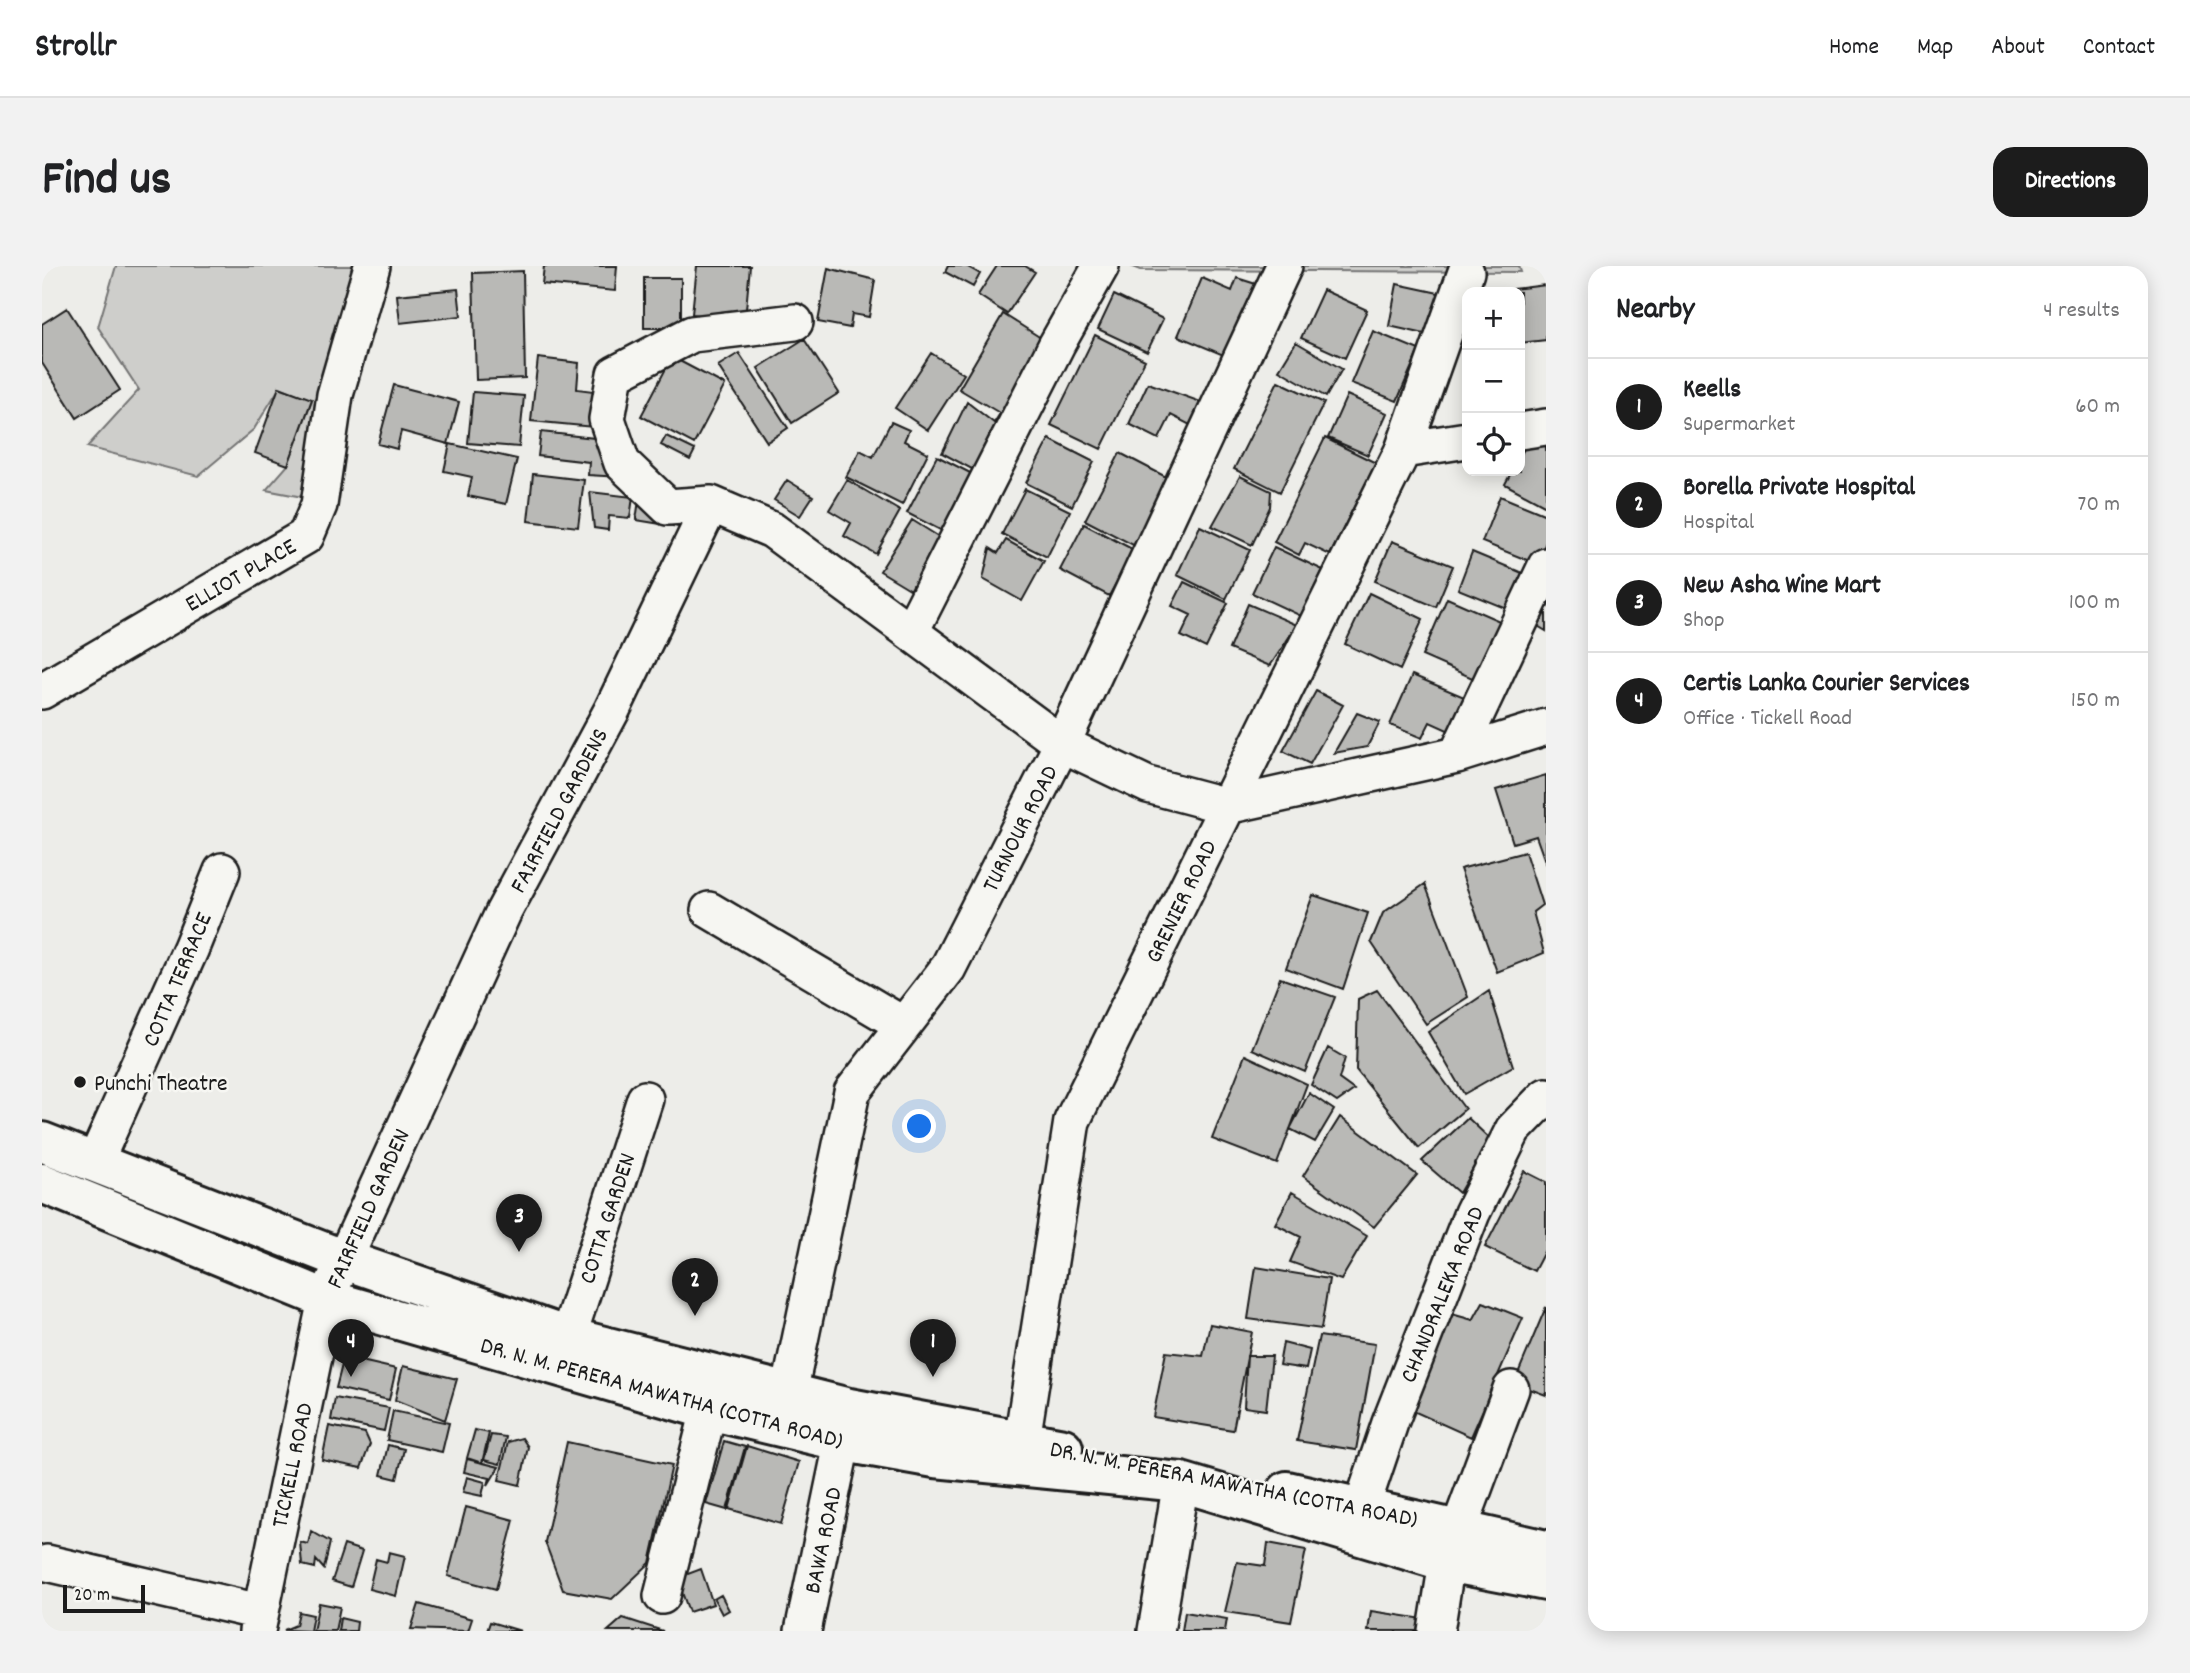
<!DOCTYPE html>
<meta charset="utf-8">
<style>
body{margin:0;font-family:Dekko,sans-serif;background:#f2f2f2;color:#202124}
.controls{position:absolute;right:21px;top:21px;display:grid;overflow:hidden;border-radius:14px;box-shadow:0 4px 18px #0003}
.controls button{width:63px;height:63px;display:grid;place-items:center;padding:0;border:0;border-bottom:2px solid #e0e0e0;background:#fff;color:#202124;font:35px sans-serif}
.scale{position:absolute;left:21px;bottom:18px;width:82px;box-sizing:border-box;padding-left:7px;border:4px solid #1c1c1c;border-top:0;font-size:19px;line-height:24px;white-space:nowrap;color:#1c1c1c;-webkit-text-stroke:5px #f6f6f2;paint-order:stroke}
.you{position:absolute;left:878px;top:861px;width:24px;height:24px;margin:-18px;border:5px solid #fff;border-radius:50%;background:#1a73e8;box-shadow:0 0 0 10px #1a73e833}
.badge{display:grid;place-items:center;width:46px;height:46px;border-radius:50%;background:#1c1c1c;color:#fff;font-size:23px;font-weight:700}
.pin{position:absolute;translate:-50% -58px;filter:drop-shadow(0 2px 4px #0008)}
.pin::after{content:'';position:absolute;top:37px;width:24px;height:21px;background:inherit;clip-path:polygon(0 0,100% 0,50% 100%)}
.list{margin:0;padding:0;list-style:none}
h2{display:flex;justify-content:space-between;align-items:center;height:91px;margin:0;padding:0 28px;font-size:30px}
h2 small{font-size:23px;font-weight:400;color:#757577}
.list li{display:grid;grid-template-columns:46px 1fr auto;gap:21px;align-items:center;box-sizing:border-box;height:98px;padding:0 28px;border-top:2px solid #e0e0e0}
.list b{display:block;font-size:26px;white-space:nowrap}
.list p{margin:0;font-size:23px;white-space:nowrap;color:#757577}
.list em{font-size:23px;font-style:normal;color:#757577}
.icon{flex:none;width:38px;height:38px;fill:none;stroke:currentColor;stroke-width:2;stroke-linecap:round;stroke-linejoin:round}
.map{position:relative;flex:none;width:1504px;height:1365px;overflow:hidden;border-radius:21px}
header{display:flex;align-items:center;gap:42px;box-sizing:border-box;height:98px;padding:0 35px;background:#fff;border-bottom:2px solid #e0e0e0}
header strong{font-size:33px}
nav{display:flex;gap:38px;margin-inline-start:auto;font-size:24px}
.intro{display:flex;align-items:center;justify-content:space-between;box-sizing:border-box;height:168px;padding:0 42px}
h1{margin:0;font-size:49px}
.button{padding:18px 32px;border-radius:21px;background:#1c1c1c;color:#fff;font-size:24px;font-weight:700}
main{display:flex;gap:42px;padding:0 42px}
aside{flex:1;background:#fff;border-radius:21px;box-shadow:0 4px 18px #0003}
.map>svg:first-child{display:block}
.green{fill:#cececb;stroke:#757574;stroke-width:2}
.building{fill:#b9b9b6;stroke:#1c1c1c;stroke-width:2}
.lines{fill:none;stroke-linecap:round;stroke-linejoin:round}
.minor-casing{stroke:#1c1c1c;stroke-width:40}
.major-casing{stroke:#1c1c1c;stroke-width:44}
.minor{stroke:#f6f6f2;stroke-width:35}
.major{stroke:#f6f6f2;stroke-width:38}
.poi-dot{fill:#1c1c1c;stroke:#f6f6f2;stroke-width:2.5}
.labels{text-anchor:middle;stroke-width:5;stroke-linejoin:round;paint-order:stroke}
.street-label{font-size:24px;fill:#1c1c1c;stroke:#f6f6f2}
.poi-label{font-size:24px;fill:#1c1c1c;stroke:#f6f6f2;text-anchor:start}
</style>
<header>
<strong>Strollr</strong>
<nav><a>Home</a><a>Map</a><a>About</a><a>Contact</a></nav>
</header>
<div class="intro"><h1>Find us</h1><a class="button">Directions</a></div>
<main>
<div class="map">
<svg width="1504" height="1365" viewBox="0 0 1504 1365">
<rect width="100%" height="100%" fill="#edede9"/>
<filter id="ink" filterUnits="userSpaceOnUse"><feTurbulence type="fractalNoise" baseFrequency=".0143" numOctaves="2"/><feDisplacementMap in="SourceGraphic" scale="14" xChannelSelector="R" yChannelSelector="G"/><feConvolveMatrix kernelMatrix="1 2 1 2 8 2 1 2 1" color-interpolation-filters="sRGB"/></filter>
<g filter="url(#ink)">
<path class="green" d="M74 0H319L266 232 224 224 246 199 270 134 238 121 212 163 156 210 45 181 97 124 56 61Z
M1089 0H1477L1479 6 1099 4Z"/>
<path class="building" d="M502 0H575L573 25 500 18Z
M655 0H708L703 54 650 48Z
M906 0H924L938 8 931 21 903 6Z
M955 0H983L993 6 965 48 936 29Z
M786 2 833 14 827 51 810 48 808 62 776 56Z
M481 5 483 112 434 114 431 7Z
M602 12H639V62H602Z
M1160 12 1190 25 1195 12 1220 20 1191 93 1136 70Z
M1355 18 1406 29 1396 71 1347 60Z
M1504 19V74L1478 77V26H1470L1471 23Z
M416 23 419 50 358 57 355 29Z
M1281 24 1325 44 1303 92 1259 72Z
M1072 29 1121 53 1105 86 1056 63Z
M25 42 78 124 35 152 0 97V58Z
M961 48 1010 79 966 152 917 123Z
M1331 65 1377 84 1355 135 1309 117Z
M1053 69 1103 94 1059 183 1009 159Z
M762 73 797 127 750 157 716 102Z
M1254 76 1300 103 1284 131 1237 104Z
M697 87 746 162 725 176 676 100Z
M889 87 922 108 886 164 853 142Z
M630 91 683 119 652 178 599 150Z
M496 92 537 97 535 123 567 127 562 162 489 155Z
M1236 115 1282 137 1238 226 1192 203Z
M1106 117 1159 136 1148 159 1129 149 1117 173 1087 158Z
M352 119 417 136 406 178 359 165 355 183 336 178Z
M237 121 270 133 246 199 213 187Z
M431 126 482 130 477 181 426 177Z
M1305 129 1345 147 1326 189 1286 172Z
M925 136 952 157 957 149 970 156 941 209 900 187Z
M849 156 867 164 862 175 886 187 860 239 804 211 818 184 831 191Z
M499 166 579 175 578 211 546 209 547 196 496 190Z
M1490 168 1504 176V240L1463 218 1470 205H1478V190Z
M624 170 653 184 648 194 619 179Z
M1283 172 1334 197 1288 289 1263 277 1257 289 1232 276Z
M1007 173 1052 196 1030 240 984 217Z
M408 178 475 193 464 238 426 230 430 211 402 205Z
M1078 187 1128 213 1093 280 1043 254Z
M895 190 938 212 908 269 865 247Z
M491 208 542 214 536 261 486 255Z
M1198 210 1229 225 1228 241 1210 279 1170 260Z
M745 214 771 230 758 250 732 234Z
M805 214 858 245 834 288 802 270 809 257 787 244Z
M983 223 1028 245 1005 291 960 268Z
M548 226 591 231 588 252 567 250 566 264 552 262Z
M1458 230 1504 249V276L1495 298 1440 276Z
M597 234 640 240 637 261 594 254Z
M870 254 907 277 876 328 838 305Z
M1042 258 1092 284 1067 330 1018 304Z
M1158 260 1208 284 1184 333 1135 309Z
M964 274 1002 295 980 335 941 313 948 282 956 287Z
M1350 275 1411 300 1394 341 1333 315Z
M1232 281 1281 304 1259 350 1210 327Z
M1430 286 1490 311 1475 347 1416 323Z
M1142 316 1186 337 1164 382 1139 370 1149 349 1130 340Z
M1327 327 1381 353 1358 404 1303 378Z
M1405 332 1469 360 1444 418 1380 390Z
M1504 333V365L1489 356Z
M1206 338 1255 359 1228 400 1187 383Z
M1370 409 1427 433 1412 467 1388 456 1380 472 1348 459Z
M1274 425 1301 439 1268 498 1241 485Z
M1315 447 1338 456 1325 481 1292 487Z
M1504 509V598L1494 570 1471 577 1454 524Z
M1483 586 1500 639 1491 646 1502 687 1455 706 1418 603Z
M1383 618 1426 731 1384 758 1329 676 1341 647Z
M1271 629 1326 647 1301 723 1244 702Z
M1238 712 1293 731 1263 806 1210 783Z
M1335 724 1423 843 1377 882 1314 804 1316 733Z
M1447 725 1471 800 1422 828 1386 766Z
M1286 782 1303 792 1297 813 1312 824 1295 836 1269 819Z
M1203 789 1265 818 1235 898 1170 873Z
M1267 827 1292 844 1273 876 1248 863Z
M1298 851 1375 909 1332 961 1261 910Z
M1426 852 1448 873 1417 927 1380 895Z
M1482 905 1504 916V982L1492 1005 1443 981Z
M1250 926 1325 970 1299 1014 1248 996 1259 971 1233 958Z
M1214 1001 1287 1013 1279 1063 1206 1053Z
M1441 1036 1481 1052 1429 1171 1369 1144 1406 1047 1431 1054Z
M1504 1041V1129L1472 1117Z
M1168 1058 1210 1066 1191 1164 1111 1151 1124 1086 1161 1090Z
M1277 1070 1333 1078 1314 1184 1255 1175Z
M1241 1077 1268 1084 1264 1103 1237 1099Z
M1205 1090H1230L1224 1144 1202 1141Z
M302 1091 354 1103 347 1134 294 1122Z
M361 1100 415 1113 403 1154 353 1134Z
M293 1132 347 1142 342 1165 289 1154Z
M351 1145 407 1157 400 1186 345 1174Z
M287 1160 323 1167 328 1178 319 1202 280 1194Z
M433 1164 447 1167 440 1197 425 1192Z
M449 1169 464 1171 458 1198 442 1194Z
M480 1172 486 1181 478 1219 457 1214 466 1176Z
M682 1175 703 1181 685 1244 664 1238Z
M525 1176 630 1199 608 1297 570 1333 521 1324 503 1276Z
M346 1179 362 1183 355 1213 339 1209Z
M705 1180 757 1196 739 1258 687 1243Z
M425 1193 457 1201 446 1219 448 1212 422 1206Z
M425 1211 443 1216 440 1230 421 1226Z
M424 1241 472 1254 454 1323 406 1310Z
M269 1265 288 1276 282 1303 274 1294 273 1302 260 1299 258 1276 266 1278Z
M1226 1277 1264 1284 1249 1356 1183 1346 1195 1296 1223 1300Z
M302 1279 320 1285 309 1321 290 1315Z
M347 1286 363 1290 354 1330 327 1323 334 1293 345 1296Z
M659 1303 671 1338 647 1346 635 1312Z
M679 1329 687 1344 680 1348 672 1333Z
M277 1337 298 1341 293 1365H271Z
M377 1338 430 1353 426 1365 369 1363Z
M1329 1345 1382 1353 1381 1365H1326Z
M257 1346 271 1349 268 1365 242 1364 254 1359Z
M1143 1346 1185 1353 1183 1365H1140Z
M298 1352 315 1356 314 1365H296Z
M581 1352 621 1365H566Z
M448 1356 479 1365H445Z"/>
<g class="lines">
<g class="minor-casing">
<path id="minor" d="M753 56 650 68 573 108 565 153 580 197 626 241 669 238 730 264 1020 478 1106 519 1185 540 1415 489 1504 300
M1478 165 1504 161
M1361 184 1424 6
M869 365 1015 78 1059 0
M0 425 264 270 277 239 293 129 330 0
M1415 489 1504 461
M667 644 860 758
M53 896 149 682 180 605
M526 1071 603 833
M747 1127 810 826 906 702 1020 478 1242 0
M980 1174 1030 855 1361 184 1425 174
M1320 1240 1348 1157 1430 947 1471 864 1504 830
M1417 1263 1469 1123
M5 1297 218 1346
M620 1330 667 1144
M215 1365 284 1033 461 647 570 444 669 238
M761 1365 806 1149
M1114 1365 1139 1216
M1394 1365 1405 1296"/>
</g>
<g class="major-casing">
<path id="major" d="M0 876 300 993 526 1071 807 1142 1021 1182
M0 917 284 1033 667 1144 802 1176 893 1192 1139 1216 1405 1296 1504 1315
M1245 1225 1504 1284"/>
</g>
<use href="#minor" class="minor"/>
<use href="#major" class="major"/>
</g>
</g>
<circle class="poi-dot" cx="38" cy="816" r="7"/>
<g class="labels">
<g class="street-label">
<text transform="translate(198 308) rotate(-30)" y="8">ELLIOT PLACE</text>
<text transform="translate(516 544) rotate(-62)" y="8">FAIRFIELD GARDENS</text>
<text transform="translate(977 562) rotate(-63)" y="8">TURNOUR ROAD</text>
<text transform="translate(1138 635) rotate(-64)" y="8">GRENIER ROAD</text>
<text transform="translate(134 713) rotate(-67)" y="8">COTTA TERRACE</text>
<text transform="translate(325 942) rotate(-66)" y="8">FAIRFIELD GARDEN</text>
<text transform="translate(564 952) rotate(-72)" y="8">COTTA GARDEN</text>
<text transform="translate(1399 1028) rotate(-68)" y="8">CHANDRALEKA ROAD</text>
<text transform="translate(620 1126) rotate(15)" y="8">DR. N. M. PERERA MAWATHA (COTTA ROAD)</text>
<text transform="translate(249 1199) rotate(-78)" y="8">TICKELL ROAD</text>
<text transform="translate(1192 1217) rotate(11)" y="8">DR. N. M. PERERA MAWATHA (COTTA ROAD)</text>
<text transform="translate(780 1274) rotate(-78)" y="8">BAWA ROAD</text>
</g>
<g class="poi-label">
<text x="52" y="824">Punchi Theatre</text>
</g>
</g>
</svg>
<div class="controls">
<button>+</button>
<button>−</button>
<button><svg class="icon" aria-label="locate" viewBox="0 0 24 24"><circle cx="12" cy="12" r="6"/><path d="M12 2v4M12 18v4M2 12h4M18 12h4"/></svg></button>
</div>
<div class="scale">20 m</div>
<div class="you"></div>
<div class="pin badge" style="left:891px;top:1111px">1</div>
<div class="pin badge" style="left:653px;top:1050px">2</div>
<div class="pin badge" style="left:477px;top:986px">3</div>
<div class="pin badge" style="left:309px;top:1111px">4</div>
</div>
<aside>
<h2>Nearby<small>4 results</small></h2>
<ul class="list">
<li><span class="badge">1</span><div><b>Keells</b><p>Supermarket</p></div><em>60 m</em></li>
<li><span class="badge">2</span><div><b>Borella Private Hospital</b><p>Hospital</p></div><em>70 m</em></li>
<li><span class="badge">3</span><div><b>New Asha Wine Mart</b><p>Shop</p></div><em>100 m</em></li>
<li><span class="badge">4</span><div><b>Certis Lanka Courier Services</b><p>Office · Tickell Road</p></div><em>150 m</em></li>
</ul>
</aside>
</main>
